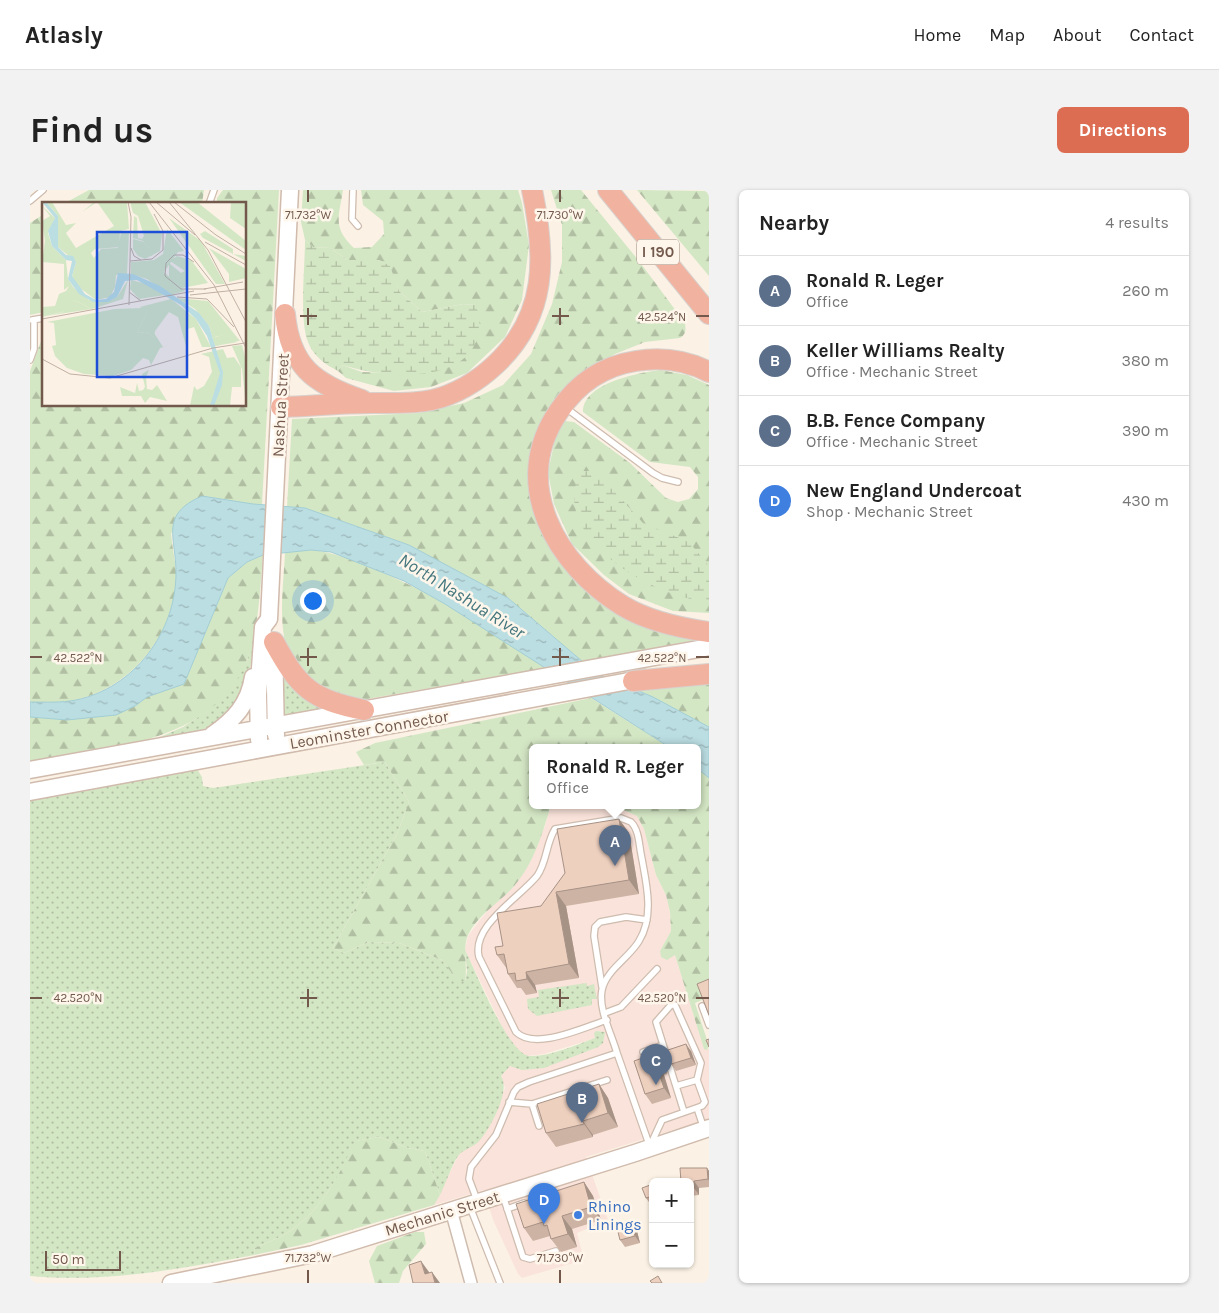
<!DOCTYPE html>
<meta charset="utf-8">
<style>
body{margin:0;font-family:Karla,sans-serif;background:#f2f2f2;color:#222}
.controls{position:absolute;right:15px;bottom:15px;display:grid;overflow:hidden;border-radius:8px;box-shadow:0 1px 4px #0004}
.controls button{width:45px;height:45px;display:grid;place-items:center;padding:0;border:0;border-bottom:1px solid #e0e0e0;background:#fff;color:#222;font:25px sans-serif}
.scale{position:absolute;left:15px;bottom:12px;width:76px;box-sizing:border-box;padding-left:5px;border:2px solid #72594c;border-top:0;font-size:14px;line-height:18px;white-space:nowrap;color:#72594c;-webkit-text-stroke:4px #fef6eb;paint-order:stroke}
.you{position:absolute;left:282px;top:410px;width:18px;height:18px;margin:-12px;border:4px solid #fff;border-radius:50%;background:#1a73e8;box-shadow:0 0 0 8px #1a73e833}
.badge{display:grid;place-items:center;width:32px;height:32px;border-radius:50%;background:#dd6d52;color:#fff;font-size:16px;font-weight:700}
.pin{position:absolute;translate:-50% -41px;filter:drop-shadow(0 1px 2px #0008)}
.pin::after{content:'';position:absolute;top:26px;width:18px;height:15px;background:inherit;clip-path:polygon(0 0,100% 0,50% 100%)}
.popup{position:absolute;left:499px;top:554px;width:172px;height:65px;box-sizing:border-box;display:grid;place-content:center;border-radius:8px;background:#fff;filter:drop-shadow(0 1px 4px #0005);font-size:16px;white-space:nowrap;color:#767676}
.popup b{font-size:19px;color:#222}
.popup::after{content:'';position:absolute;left:50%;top:100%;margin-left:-10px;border:10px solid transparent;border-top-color:#fff}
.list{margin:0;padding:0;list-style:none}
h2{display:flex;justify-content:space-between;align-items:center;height:65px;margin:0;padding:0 20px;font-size:21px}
h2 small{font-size:16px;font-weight:400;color:#767676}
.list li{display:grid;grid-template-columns:32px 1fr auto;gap:15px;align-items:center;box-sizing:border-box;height:70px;padding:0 20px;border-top:1px solid #e0e0e0}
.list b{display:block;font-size:19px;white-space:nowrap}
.list p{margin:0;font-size:16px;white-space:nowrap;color:#767676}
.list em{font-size:16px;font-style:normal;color:#767676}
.map{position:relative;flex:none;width:679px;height:1093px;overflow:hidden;border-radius:8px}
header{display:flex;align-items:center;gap:30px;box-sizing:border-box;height:70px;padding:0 25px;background:#fff;border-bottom:1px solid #e0e0e0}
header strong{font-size:24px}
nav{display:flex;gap:28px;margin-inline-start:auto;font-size:18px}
.intro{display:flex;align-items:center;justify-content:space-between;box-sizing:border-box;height:120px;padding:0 30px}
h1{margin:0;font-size:35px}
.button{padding:12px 22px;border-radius:8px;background:#dd6d52;color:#fff;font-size:18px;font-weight:700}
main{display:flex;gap:30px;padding:0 30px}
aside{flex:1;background:#fff;border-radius:8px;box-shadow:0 1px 4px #0004}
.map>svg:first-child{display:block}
.commercial{fill:#fae3da}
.grass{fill:url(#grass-dots)}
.forest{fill:url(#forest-firs)}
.wetland{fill:url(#wetland-marsh)}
.water{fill:url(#water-ripples);stroke:#a2ced4}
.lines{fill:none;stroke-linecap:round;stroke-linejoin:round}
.service-casing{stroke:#cebcaf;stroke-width:8}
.minor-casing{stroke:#cebcaf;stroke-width:14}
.secondary-casing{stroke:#d0bbad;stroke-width:19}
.motorway-casing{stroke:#d8d1cd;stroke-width:22}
.service{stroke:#fff;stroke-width:5.5}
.minor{stroke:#fff;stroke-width:11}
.secondary{stroke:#fff;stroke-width:16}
.motorway{stroke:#f1b3a0;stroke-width:20}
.wall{fill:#cdb3a4}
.shaded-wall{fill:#a79286}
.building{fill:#eed0bf;stroke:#a79286}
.ticks{fill:none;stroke:#72594c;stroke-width:2}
.shop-dot{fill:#3f7fe0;stroke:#fef6eb;stroke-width:2}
.labels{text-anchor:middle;stroke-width:5;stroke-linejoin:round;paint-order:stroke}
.shield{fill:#fef6eb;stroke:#9c887c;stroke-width:1}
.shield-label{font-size:15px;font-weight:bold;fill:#72594c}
.street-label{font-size:16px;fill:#72594c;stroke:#fef6eb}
.shop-label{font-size:16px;fill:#366cbe;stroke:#fef6eb;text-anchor:start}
.water-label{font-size:18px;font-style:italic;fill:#44767d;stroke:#fef6eb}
.inset-road{fill:none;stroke:#c0b0a3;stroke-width:1}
.view{fill:#1d4ed8;fill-opacity:0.15;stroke:#1d4ed8;stroke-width:2.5}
.inset-edge{fill:none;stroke:#72594c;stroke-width:2.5}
.ticks-label{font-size:12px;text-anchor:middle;fill:#72594c;stroke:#fef6eb;stroke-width:5;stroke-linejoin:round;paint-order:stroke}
</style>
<header>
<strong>Atlasly</strong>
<nav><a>Home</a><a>Map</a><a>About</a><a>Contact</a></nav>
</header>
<div class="intro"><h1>Find us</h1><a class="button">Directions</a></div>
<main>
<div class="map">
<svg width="679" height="1093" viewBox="0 0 679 1093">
<defs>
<pattern id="grass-dots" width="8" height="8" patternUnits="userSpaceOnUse" patternTransform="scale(1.25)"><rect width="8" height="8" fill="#d4e7c5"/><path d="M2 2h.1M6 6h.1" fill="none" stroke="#b0bea2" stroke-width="1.8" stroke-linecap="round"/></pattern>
<pattern id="forest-firs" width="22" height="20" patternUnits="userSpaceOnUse" patternTransform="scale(1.25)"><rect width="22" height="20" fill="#d4e7c5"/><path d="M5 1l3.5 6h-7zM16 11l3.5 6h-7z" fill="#b0bea2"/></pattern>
<pattern id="wetland-marsh" width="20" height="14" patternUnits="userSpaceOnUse" patternTransform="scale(1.25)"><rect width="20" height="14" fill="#d4e7c5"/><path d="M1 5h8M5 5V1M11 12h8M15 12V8" fill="none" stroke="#b0bea2"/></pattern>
<pattern id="water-ripples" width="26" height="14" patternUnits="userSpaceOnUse" patternTransform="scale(1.25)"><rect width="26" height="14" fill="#bbdee3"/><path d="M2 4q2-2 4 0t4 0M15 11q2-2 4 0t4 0" fill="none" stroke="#9cb7ba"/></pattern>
</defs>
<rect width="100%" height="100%" fill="#fbf2e5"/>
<path class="commercial" d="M521 615H582L607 626 614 639 626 685 636 705 640 722 641 741 630 761 645 765 674 859H679V929L556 967 578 1030 547 1043 554 1070 492 1088 488 1084 463 1030 454 1000 404 1015 429 964 461 932 475 898 471 886 480 876 485 877 568 857 575 842 566 841V848L514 864 497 866 490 862 478 849 435 760 438 746 449 731 468 709 485 695 497 677 515 636Z"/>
<path class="grass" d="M226 432C221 472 222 512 183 535 168 544 146 544 130 547L153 537 177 521 217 471Z
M251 474 296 519 254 526 251 523Z
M355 572 379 612 367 644 303 758 314 763 339 752 369 753 412 770 429 791H435L437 782 435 760C445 779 478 864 499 866 520 867 545 855 565 848L564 843 566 841 575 842 573 853 568 857 514 878 492 880 480 876 471 886C481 900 461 937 450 950 445 957 433 959 428 966 421 977 416 993 410 1005L395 961 378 958 349 947 326 951C309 986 291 1021 257 1043 247 1049 235 1053 225 1058L224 1065C149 1079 76 1093 0 1086V608L167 579 172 587 173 596 183 598Z
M557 793V796L564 794 567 809H562V815L507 826 498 819 497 809 509 807 508 800Z"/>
<path class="forest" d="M59 0H174L172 14H33Z
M193 0H249L232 315 223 314 141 343C142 356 145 369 146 381 148 441 103 497 46 510 32 513 15 512 0 512V181L14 143V215H215V14H187V8Z
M273 0H313C309 27 302 37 324 58L342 57 354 44 353 31 333 15 331 0H488L492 13 499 55 492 110 475 147 437 183 401 197 364 201 316 188 308 181 312 175 332 182 383 184 445 115 433 114 392 122 369 101 359 76 349 70H318L300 58 283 57 275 50 271 32Z
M521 0H551L609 71 655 133C656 140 656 144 650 148L615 152 585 164 555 183 503 271 538 376 664 446 665 450 553 472 478 408 379 355 275 318 257 317 262 229 389 223 434 213 473 195 501 164 522 114 532 72V35Z
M607 0 679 1V86Z
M14 24V122L0 125V33Z
M630 180 657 185 679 195V423L643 421 599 404 574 385 542 354 524 314 518 282 527 240 535 231 544 232 600 273 636 308 648 312 659 309 668 299V287L660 277 620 272 553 222C553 193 608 183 630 180Z
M281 360C303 362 322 370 342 378 405 404 462 441 517 478L337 509C312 508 300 505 281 488 276 484 268 479 264 473 245 446 254 394 255 362Z
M233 365C230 399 229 438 217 470 184 554 75 558 0 572V527L37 530 105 516 117 507 154 494 198 388 217 372Z
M679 494V537L605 499Z
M561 508 639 557H502V615H521C513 642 504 673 485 695 471 712 448 724 438 745 432 759 438 776 435 791H428L412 770 369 753 339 752 314 763 303 758 367 644 379 612 355 572 334 575 326 562 345 553Z
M668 579 679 588V789L677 808 665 813 679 856 677 860 674 859 645 765 637 770 631 767 630 761 641 741 640 722 636 705 626 685 614 639 607 626 582 615H668Z
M349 947 378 958 395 961 410 1005 404 1015 271 1055 224 1065 225 1058C235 1053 247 1049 257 1043 291 1021 309 986 325 951Z
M385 1042H394L396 1054 373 1081 369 1093H345L339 1071 347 1056Z"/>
<path class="wetland" d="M275 50 283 57 300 58 318 70H349L360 76 369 101 392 122 433 114 445 115C451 126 450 132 448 144 438 197 349 187 312 175L308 181C296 175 283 166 278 152 269 130 275 76 275 50Z
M551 281H566L613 333 659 352 679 376V412C624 408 516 347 551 281Z"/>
<path class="water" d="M172 306 223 314 275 318 379 355 478 408 566 483 623 507 679 537V588L668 579V557H639L415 414 374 391 301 362 281 360 233 365 217 372 198 388 154 494 117 507 105 516 86 525 37 530 0 527V512C15 512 31 513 46 510 104 498 146 442 146 383 146 346 129 325 172 306Z"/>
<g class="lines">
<g class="service-casing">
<path id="service" d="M323 0 322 29 328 36
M0 11 13 0
M179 14 184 0
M2 130 14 128
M0 170 4 159V130
M536 218 623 283 632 288 648 292
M572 797 564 746 565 737 570 732 596 727 617 730
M672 816 679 835
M575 823 591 817 627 779
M577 830C555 837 505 861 486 842L449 767C441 736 489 708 507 686 517 672 516 653 525 639L591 628 601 632C609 640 609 654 611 664 616 692 625 725 609 751 599 768 576 780 572 800 568 819 582 845 587 863
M613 862 633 855
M646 896 667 890
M479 912 502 914 577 890
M502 914 509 936
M667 918 674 939
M620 956 632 930 672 916 675 912 667 890 671 873 645 815H641L626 832 654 922
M473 1006 493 1067 500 1069 526 1061
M447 1010 439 989 441 977 466 945 484 902 488 897 499 892 587 863 620 957
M440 1017 470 1093
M477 1019 494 1013"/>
</g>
<g class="minor-casing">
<path id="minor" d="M421 1020 441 1093"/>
</g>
<g class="secondary-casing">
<path id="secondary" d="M244 452 246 545
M182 545C204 530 219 514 223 487
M229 550 228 505 233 437 239 429 260 0
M0 580 679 457
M0 602 615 488
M141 1093 283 1064 605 963 679 938"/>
</g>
<g class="motorway-casing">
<path id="motorway" d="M578 0 679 124
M255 124C260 176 284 194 332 210
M679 182C656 170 631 167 606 171 573 176 547 194 529 221 479 293 526 375 593 416 618 431 650 438 679 442
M251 217C281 216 312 213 342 213 363 213 382 214 402 210 425 205 448 191 465 175 518 126 516 66 502 0
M244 452C269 498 282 510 334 520
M603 491 679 484"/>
</g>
<use href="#service" class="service"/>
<use href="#minor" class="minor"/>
<use href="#secondary" class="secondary"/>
<use href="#motorway" class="motorway"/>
</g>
<path class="wall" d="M589 629 599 643 609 704 536 716 549 788 505 795 507 803 496 805 491 798H487L478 784 477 779 467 765 473 756 511 716Z
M661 861 666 875 646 881 641 874Z
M604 871 634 874 637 884 634 885 641 908 622 914 615 904Z
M569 894 578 908 588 937 563 945V947L526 957 516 943Z
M677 978 679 981V997L669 998V1005L660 1006V992Z
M554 992 563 1006 571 1030 542 1039 547 1057 531 1062 521 1049 520 1046 503 1051 494 1038Z
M623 994V1014L621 1015 616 1008Z
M607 1041 610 1053 595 1057 590 1050Z"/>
<path class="shaded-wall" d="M589 629 599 643 609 704 599 690Z
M526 702 536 716 549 788 539 774Z
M496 782 505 795 507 803 497 789Z
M656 854 661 861 666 875 661 868Z
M627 863 634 874 637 884 630 873Z
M626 875 634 885 641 908 634 898Z
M569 894 578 908 588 937 578 923Z
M553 931 563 945V947L554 934Z
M677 978 679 981V991L678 989Z
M664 991 669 998V1005L664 998Z
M554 992 563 1006 571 1030 561 1017Z
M532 1026 542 1039 547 1057 538 1044Z
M602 1034 607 1041 610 1053 605 1046Z
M391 1071 399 1082 402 1093 395 1084Z
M402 1082 410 1093H405Z"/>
<path class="building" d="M589 629 599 690 526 702 539 774 496 782 497 789 486 791 485 783 478 784 474 764 467 765 465 757 473 756 467 723 511 716 535 683 527 639Z
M679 789V825L667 794Z
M679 849V857L676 850Z
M656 854 661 868 641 874 638 860Z
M627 863 630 873 626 875 634 898 615 904 604 871Z
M569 894 578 923 553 931 554 934 516 943 507 914Z
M650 978H677L678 989 664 991V998H660V992H651Z
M554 992 561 1017 532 1026 538 1044 521 1049 517 1035 514 1036 513 1032 494 1038 486 1014Z
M623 994V1006L616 1008 612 998Z
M602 1034 605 1046 590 1050 587 1038Z
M391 1071 395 1084 402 1082 405 1093H383L379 1075Z
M628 1086 632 1093H622L620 1091Z"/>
<path class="ticks" d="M278 0V12M530 0V12M278 118V135M530 118V135M270 126H287M522 126H539M666 126H679M278 458V476M530 458V476M0 467H12M270 467H287M522 467H539M666 467H679M278 799V817M530 799V817M0 808H12M270 808H287M522 808H539M666 808H679M278 1080V1093M530 1080V1093"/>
<circle class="shop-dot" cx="548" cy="1025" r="5"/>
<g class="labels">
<rect class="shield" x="607" y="49.5" width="42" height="25" rx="4"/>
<g class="shield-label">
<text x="628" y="67">I 190</text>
</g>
<g class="street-label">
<text transform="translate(250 215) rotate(-87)" y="6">Nashua Street</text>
<text transform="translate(339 539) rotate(-10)" y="6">Leominster Connector</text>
<text transform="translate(412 1023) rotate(-17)" y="6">Mechanic Street</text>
</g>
<g class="shop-label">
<text x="558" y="1022">Rhino<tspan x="558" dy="18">Linings</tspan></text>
</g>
<g class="water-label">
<text transform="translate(432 406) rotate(32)" y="6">North Nashua River</text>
</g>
</g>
<g transform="translate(12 12)">
<rect width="204" height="204" fill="#fbf2e5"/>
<path d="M32 98 50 107 4 114 21 110ZM102 106 105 111 95 131 104 130 112 135V131L121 145 131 142 118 146 109 163 107 158 101 156 89 168 71 174 42 172 25 166 13 154 10 144 14 143 12 121 5 120 73 107ZM187 131 190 138 196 140 173 144 171 136Z" fill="#d4e7c5"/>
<path d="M4 0H10L24 23 34 21 24 31 34 46 72 24 55 0 40 10 52 0H85L87 27 78 29 77 45 53 47 49 51 52 56 59 47 76 46 79 31 87 29 85 72 74 73 73 85 68 95 54 98 35 84 30 74 34 60 16 45V14ZM88 0H103L120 32 118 49 103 57 96 54 107 46 101 39 91 36 92 14 95 16 96 36 100 37 102 34 96 14 91 11ZM137 0H155L204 39V48ZM189 0H204V27L188 16ZM0 4 13 16 6 31 10 44 24 58 26 77 32 86 47 98H69L75 95 86 78 81 97 50 107 32 98 24 109 0 115V105L13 104 17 92 24 89 27 84 22 88V62L0 60 3 39 0 19 8 14ZM127 16 159 39 183 82H174ZM125 27 142 49 136 50 122 70 143 89 128 93 105 77 89 72V60L112 58 121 52ZM163 29 191 47V52L204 54V59L161 36 158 32ZM167 46 204 67V76L187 80V72ZM135 54 149 58 166 81 140 86 127 77V61L139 71 143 69 128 59ZM89 78 104 82 123 93 97 97 88 87ZM135 96 166 99 198 139H190L187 132 173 135 178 143 173 144 167 124 153 107ZM129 97 154 117 169 145H160L152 125 146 127 144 144 136 115 127 110 113 129 112 135 104 130 95 131 105 111 98 105ZM200 143 204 159V204L200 167 190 144ZM181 147 185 156 192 155 199 165V185H190L188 204H148L152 184 155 188 162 184 170 170 167 155 159 152ZM107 168 104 175 105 187 110 188 115 183 125 199 108 195 103 201 99 194H80L78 185 93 191 95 181 97 189 101 188 103 185 100 172Z" fill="#d4e7c5"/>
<path d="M91 37 102 40 107 46 114 45V50L109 54H96L91 47ZM128 67 142 77 146 85 129 76Z" fill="#d4e7c5"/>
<path d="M0 0H4L16 14V45L24 53 31 54 34 60 30 74 43 92 54 98 64 97 72 90 76 71 91 72 118 84 157 111 167 124 181 170 180 183 172 204H168L178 171 165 134 154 117 139 103 95 78 83 79 75 95 66 100H51L37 92 26 77 30 59 24 58 10 44 6 29 13 16Z" fill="#bbdee3"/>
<path class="inset-road" d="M86 0 89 15 87 103M107 0 172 83 204 146M114 0 153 33M127 0 166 48 204 120M132 0 174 33 204 52M163 40 204 63M89 46 92 54 99 58M88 59 110 57 121 48V29L112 12M152 60 141 53H132L124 61 123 74 139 87H164M162 87 201 80M87 90 99 99M148 93 204 87M135 95 165 97 192 125M0 117 152 89M0 157 28 172 68 176 171 146 203 141"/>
<path class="view" d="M55 30H145V175H55Z"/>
<rect width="204" height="204" class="inset-edge"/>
</g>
<g class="ticks-label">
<text x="278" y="29">71.732°W</text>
<text x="530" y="29">71.730°W</text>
<text x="632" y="131">42.524°N</text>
<text x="48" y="472">42.522°N</text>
<text x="632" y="472">42.522°N</text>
<text x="48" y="812">42.520°N</text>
<text x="632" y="812">42.520°N</text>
<text x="278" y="1072">71.732°W</text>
<text x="530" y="1072">71.730°W</text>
</g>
</svg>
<div class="controls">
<button>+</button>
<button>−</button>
</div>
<div class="scale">50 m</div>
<div class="you"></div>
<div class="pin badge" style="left:585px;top:676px;background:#5c6f8a">A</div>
<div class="popup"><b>Ronald R. Leger</b>Office</div>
<div class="pin badge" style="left:552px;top:933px;background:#5c6f8a">B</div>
<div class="pin badge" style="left:626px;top:895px;background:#5c6f8a">C</div>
<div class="pin badge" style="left:514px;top:1034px;background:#3f7fe0">D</div>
</div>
<aside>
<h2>Nearby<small>4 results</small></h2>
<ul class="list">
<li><span class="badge" style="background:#5c6f8a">A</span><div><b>Ronald R. Leger</b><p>Office</p></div><em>260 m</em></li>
<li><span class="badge" style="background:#5c6f8a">B</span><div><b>Keller Williams Realty</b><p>Office · Mechanic Street</p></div><em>380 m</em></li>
<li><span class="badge" style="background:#5c6f8a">C</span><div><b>B.B. Fence Company</b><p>Office · Mechanic Street</p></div><em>390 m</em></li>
<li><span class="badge" style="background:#3f7fe0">D</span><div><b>New England Undercoat</b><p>Shop · Mechanic Street</p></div><em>430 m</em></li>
</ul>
</aside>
</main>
